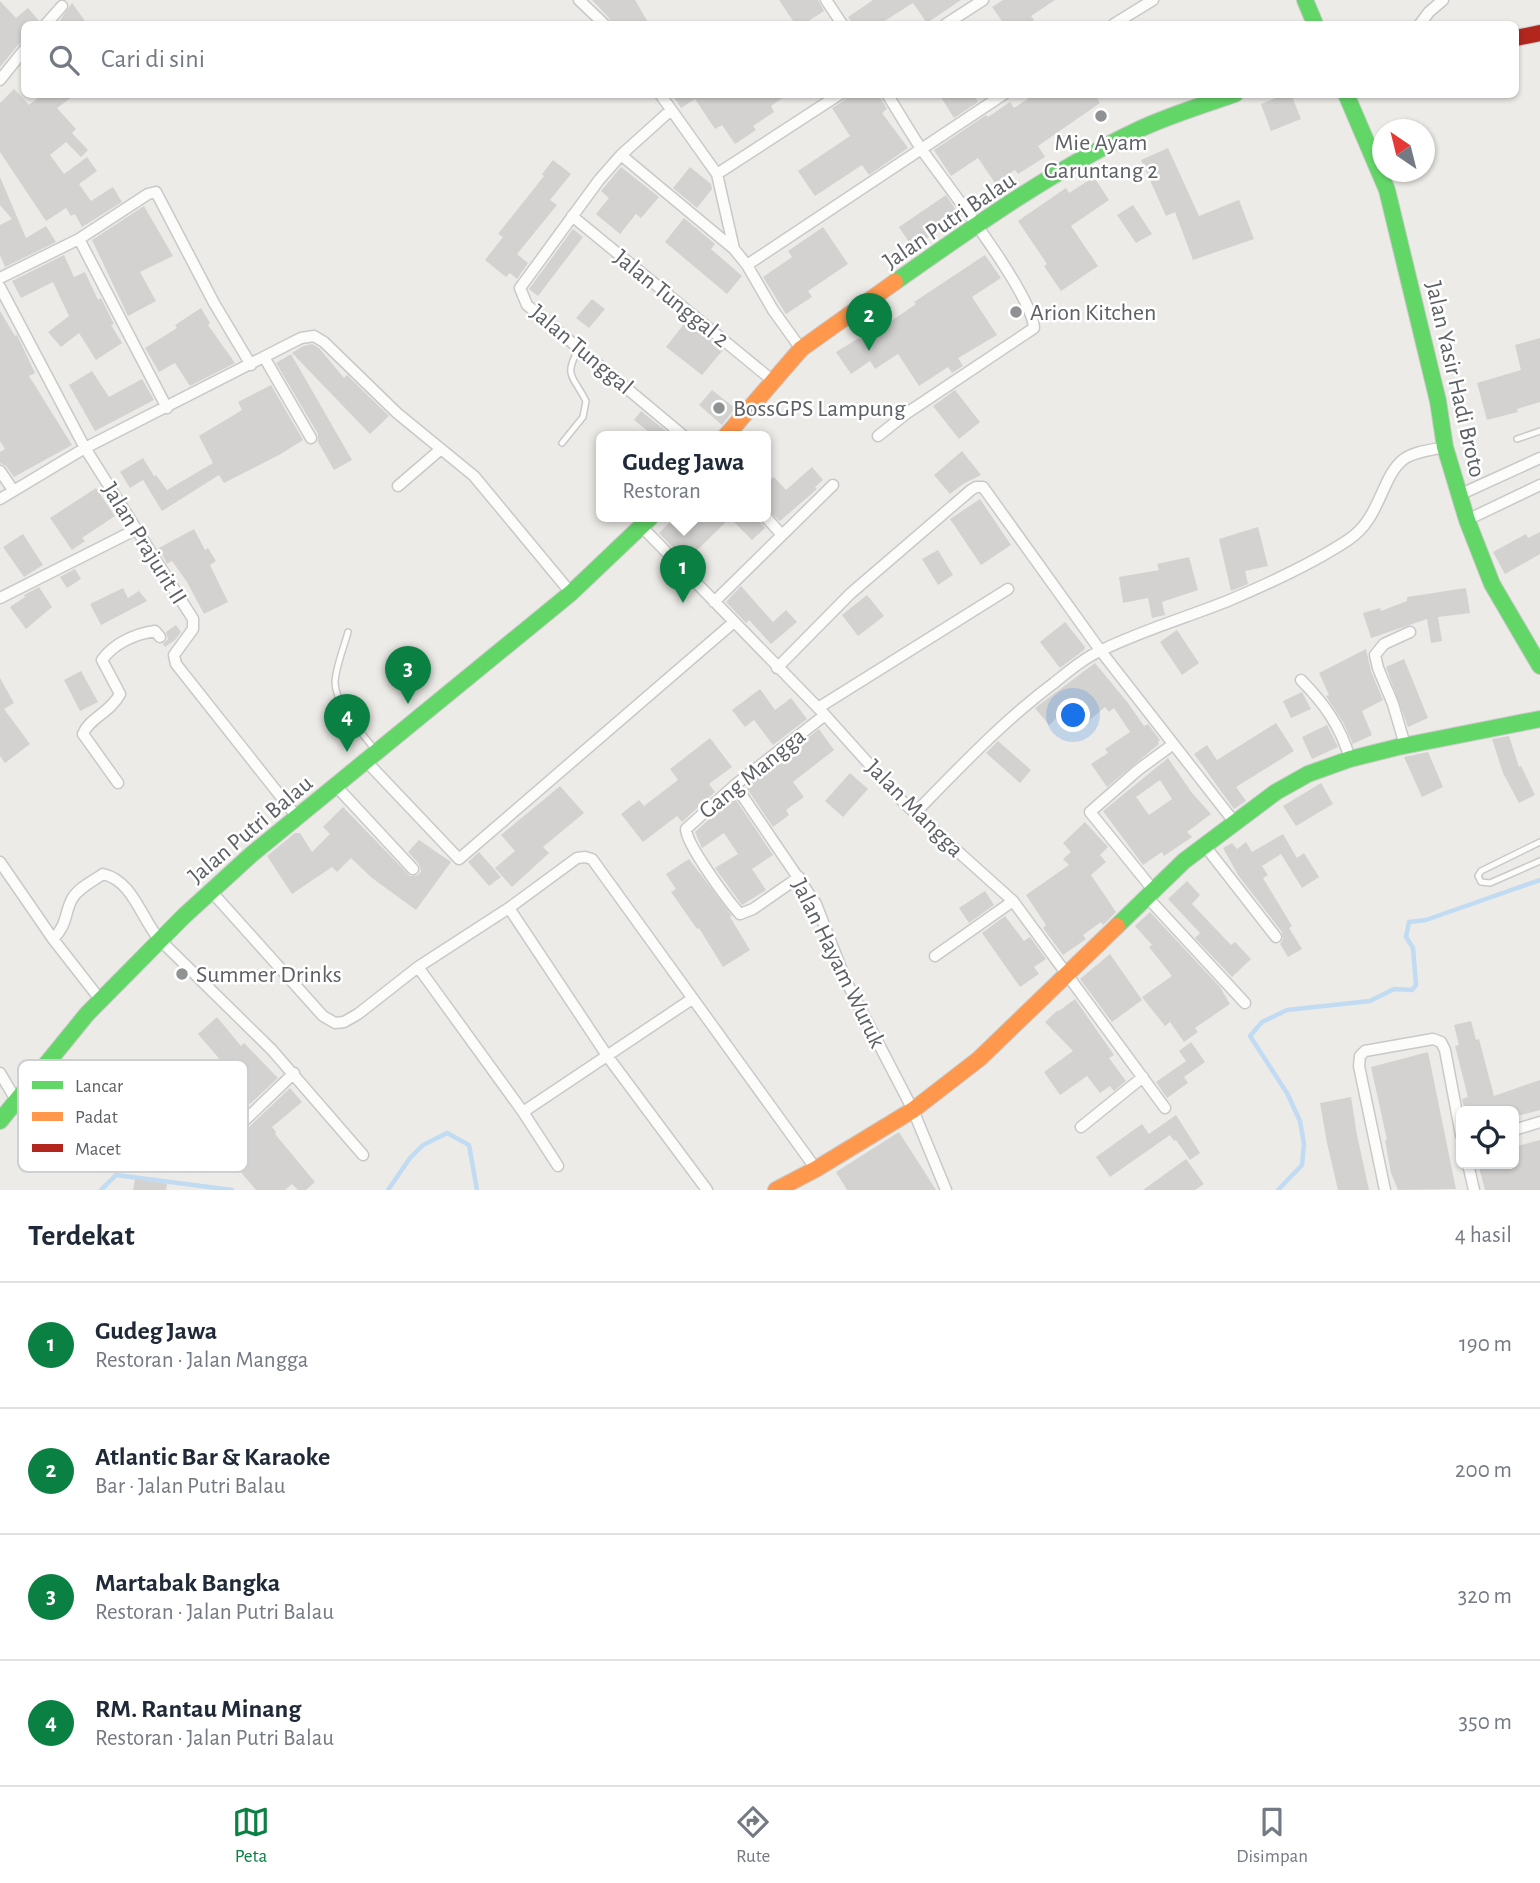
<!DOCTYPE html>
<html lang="id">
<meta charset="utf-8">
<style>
body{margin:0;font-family:"Alegreya Sans",sans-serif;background:#f6f6f7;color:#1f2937}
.controls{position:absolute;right:21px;bottom:21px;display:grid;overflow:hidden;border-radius:10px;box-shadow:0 2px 5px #0004}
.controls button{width:63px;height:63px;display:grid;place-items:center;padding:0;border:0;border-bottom:2px solid #e0e1e3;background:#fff;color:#1f2937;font:35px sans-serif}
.compass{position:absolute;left:1372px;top:119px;width:63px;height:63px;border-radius:50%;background:#fff;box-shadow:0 2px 5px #0004;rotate:325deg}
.you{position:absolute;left:1074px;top:716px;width:24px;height:24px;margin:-18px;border:5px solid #fff;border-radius:50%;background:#1a73e8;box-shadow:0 0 0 10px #1a73e833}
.badge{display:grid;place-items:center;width:46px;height:46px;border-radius:50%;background:#0b8043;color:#fff;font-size:23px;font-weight:700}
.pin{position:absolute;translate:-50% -58px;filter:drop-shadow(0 2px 4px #0008)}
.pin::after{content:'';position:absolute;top:37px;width:24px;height:21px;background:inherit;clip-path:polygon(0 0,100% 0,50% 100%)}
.popup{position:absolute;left:596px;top:431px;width:175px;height:91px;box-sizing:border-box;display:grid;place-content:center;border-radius:10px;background:#fff;filter:drop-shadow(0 2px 5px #0005);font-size:23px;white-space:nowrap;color:#747a83}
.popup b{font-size:26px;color:#1f2937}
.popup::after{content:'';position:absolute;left:50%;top:100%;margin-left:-14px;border:14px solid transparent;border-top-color:#fff}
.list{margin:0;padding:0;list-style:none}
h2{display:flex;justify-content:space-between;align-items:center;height:91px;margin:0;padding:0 28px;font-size:30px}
h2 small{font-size:23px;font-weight:400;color:#747a83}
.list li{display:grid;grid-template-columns:46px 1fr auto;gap:21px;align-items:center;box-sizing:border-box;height:126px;padding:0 28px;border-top:2px solid #e0e1e3}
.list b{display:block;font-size:26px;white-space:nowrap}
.list p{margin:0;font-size:23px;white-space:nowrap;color:#747a83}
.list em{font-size:23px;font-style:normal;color:#747a83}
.icon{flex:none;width:38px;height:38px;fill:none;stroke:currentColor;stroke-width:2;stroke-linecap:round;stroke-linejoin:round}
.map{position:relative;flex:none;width:1540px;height:1190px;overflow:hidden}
.search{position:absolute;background:#fff;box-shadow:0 2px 5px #0004;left:21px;right:21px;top:21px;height:77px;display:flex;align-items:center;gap:18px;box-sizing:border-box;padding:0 24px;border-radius:10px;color:#747a83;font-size:26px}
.sheet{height:595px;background:#fff}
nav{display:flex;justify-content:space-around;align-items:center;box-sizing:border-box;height:98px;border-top:2px solid #e0e1e3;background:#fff;font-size:19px;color:#747a83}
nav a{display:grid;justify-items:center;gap:4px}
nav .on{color:#0b8043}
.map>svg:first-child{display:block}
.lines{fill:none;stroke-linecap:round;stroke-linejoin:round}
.stream{stroke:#c0dbf2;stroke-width:4.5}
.building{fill:#d3d2d0;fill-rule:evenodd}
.lane-casing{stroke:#c9c9c9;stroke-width:8}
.street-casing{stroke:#c9c9c9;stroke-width:13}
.fast-casing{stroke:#c9c9c8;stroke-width:18}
.slow-casing{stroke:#c9c9c8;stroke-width:18}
.jam-casing{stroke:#c9c9c8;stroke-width:18}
.lane{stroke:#fcfcfb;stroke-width:5}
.street{stroke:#fcfcfb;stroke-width:10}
.fast{stroke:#63d668;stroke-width:16}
.slow{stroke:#ff974d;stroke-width:16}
.jam{stroke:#b3261e;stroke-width:16}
.poi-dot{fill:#8f9192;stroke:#fff;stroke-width:2.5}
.labels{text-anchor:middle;stroke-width:5;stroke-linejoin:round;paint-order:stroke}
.poi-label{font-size:24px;fill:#5d6064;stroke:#fff;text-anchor:start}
.street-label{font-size:24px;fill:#5d6064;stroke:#fff}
.key{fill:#fff;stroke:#cecfd0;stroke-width:2}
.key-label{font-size:19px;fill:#5d6064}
</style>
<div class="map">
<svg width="1540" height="1190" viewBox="0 0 1540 1190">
<rect width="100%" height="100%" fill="#ecebe7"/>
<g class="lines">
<path class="stream" d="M101 1190 116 1175 232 1190
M388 1190 410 1158 423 1145 447 1133 469 1145 477 1190
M1278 1190 1302 1165 1304 1144 1300 1121 1287 1093 1250 1036 1262 1022 1287 1010 1370 1001 1394 989 1412 990 1416 985 1413 948 1406 937 1409 922 1426 920 1540 880"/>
</g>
<path class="building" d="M592 0H635L649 24H612L609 18Z
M779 0H818L824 11 804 24H795Z
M873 0H961L927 23 913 3 880 24H853L848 17Z
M1003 0H1055L1031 16 1034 20 1027 24H1004L992 7Z
M0 1 16 18 28 8 39 21 38 24H24V42L18 45 0 67Z
M72 3 87 24H63L60 20Z
M14 89 29 105 43 94H76L57 108 76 129 72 133 88 150 81 157 66 142 50 155 64 174 87 157 97 171 79 184 91 201 113 187 122 202 82 227 75 214 71 216 66 208 46 221 0 152V103Z
M672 94H788L771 106 774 112 753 126 756 130 735 144 722 125 715 129 695 99 681 108Z
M848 94H878L887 109 882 113 908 148 869 175 862 165 815 196 798 171 850 136 832 108 845 100Z
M939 94H973L978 102 954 118Z
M1035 94H1095L1100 103 1038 146 1045 157 1018 174 1015 170 995 183 978 158 951 176 934 150 986 115 988 117 1010 102 1014 108Z
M1286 94H1291L1301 119 1271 131 1261 104Z
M1168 148 1199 216 1239 200 1254 239 1193 260 1175 212 1166 216 1141 160Z
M553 160 571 174 550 200 557 205 517 254 528 263 517 279 510 273 506 277 485 260 503 237 498 234 544 176 542 174Z
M621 167 659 197 641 218 636 214 620 234 596 214 609 198 601 191Z
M690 167 711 184 712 189 697 208 673 188Z
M0 177 26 238 46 226 56 242 5 267 0 255V225L12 219 0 205Z
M1094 177 1109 200 1071 226 1098 266 1061 291 1044 266 1047 264 1018 221 1066 188 1069 193Z
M946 195 960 216 913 248 899 227Z
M1133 205 1152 234 1136 243 1117 215Z
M144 206 173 256 140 272 156 301 128 316 92 240Z
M684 218 715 244 711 249 742 276 727 294 665 242Z
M823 227 848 264 808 291 812 297 786 314 763 277 792 257 788 251Z
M573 229 583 237 538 296 529 289Z
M64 255 74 277 85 272 98 300 101 298 114 324 111 325 122 343 96 360 79 333 61 347 48 332 69 316 53 282 21 298 12 281Z
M985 255 1001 278 972 297 997 335 958 358 963 366 952 373 948 367 919 386 898 354 875 369 870 361 851 374 836 352 882 324 884 326 916 304 914 302Z
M592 299 605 309 589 328 576 318Z
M201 308 210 323 208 325 235 363 190 386 175 363 159 372 145 348 177 328 175 325Z
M0 311 15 336 17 335 35 373 29 376 72 445 14 477 6 466 0 463V452L5 449 0 441Z
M687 320 723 350 702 375 666 347Z
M1540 338V402L1517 409 1518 412 1487 420 1477 383 1521 370 1515 345Z
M312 344 319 348 344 378 347 375 389 416 370 434 292 353 303 346Z
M291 354 352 460 334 470 318 442V434L276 363Z
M92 371 109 397 142 379 154 400 95 431 69 385Z
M271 385 303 440 279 455 224 483 219 475 162 511 143 480 130 488 120 472 143 458 154 476 156 475 167 490 213 463 199 436 242 410 238 402Z
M712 390 735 408 722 425 699 405Z
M955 390 980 422 959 439 933 406Z
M641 411 667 432 663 437H655L634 420Z
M962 451 981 475 963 484 950 494 934 475Z
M812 467 823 480 815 487 817 489 780 521 765 508V484L774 477 786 490Z
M96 488 115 516 82 538 85 541 72 550 50 518Z
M980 499 1011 545 981 565 950 519Z
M675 517H757L765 528 752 540 730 518 686 561 659 533Z
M1258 527 1268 566 1245 571 1248 584 1231 591 1219 539Z
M194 529 205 550 208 548 216 561 210 565 228 602 204 614 187 582 172 561 167 564 159 548Z
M1540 532V554L1505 574 1493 552 1526 534 1528 538Z
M23 534 43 565 24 577 3 547Z
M938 550 953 575 938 585 922 559Z
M1189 557 1198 590 1162 602 1165 615 1152 618 1148 598 1123 603 1119 577 1159 570 1157 564Z
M75 569 81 579 67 588 60 577Z
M741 586 773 622 786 610 797 622 771 644 749 620 746 623 726 602Z
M39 587 52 607 26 629 10 607 25 597 24 595Z
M123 588 128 598 139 591 147 601 101 625 90 604Z
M1466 588 1470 613 1438 617 1442 641 1431 643 1427 619 1371 638 1363 613 1380 608 1381 611 1407 601V597Z
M867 595 884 616 858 636 842 615Z
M1065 622 1085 647 1084 650 1060 668 1040 642Z
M176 625 181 632 175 640 165 647 163 644 168 639 166 632Z
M1177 630 1199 663 1182 675 1160 642Z
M1366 649 1371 671 1383 700 1362 711 1372 735 1353 744 1343 722 1326 696 1329 695 1319 673Z
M1404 659 1428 718 1408 727 1386 667Z
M1095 663 1128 703 1144 726 1148 724 1160 740 1158 742 1159 744 1107 787 1091 764 1108 753 1105 749 1130 732 1114 708 1109 712 1105 707 1079 729 1064 711 1049 725 1035 708Z
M81 671 98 702 80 711 64 680Z
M0 678 14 703 4 709 30 744 5 763 0 756Z
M760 689 775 710 791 698 807 719 773 745 754 720 745 727 732 710Z
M1302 692 1311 709 1291 718 1283 701Z
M1276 723 1294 751 1236 787 1246 801 1234 809 1194 754 1207 745 1217 760Z
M1327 725 1338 747 1312 759 1302 737Z
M819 729 834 750 793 782 804 797 786 810 789 815 773 827 746 787Z
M1509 736 1519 767 1521 766 1535 795 1519 803 1503 773 1492 739Z
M710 738 732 767 709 784 715 792 682 822 677 816 643 842 621 814 639 800 644 806 678 780 670 769Z
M998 741 1031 770 1020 783 986 753Z
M1428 752 1443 787 1422 797 1404 757Z
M1168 758 1192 793 1211 814 1187 832 1192 837 1164 856 1162 852 1143 865 1103 811ZM1160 780 1172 799 1149 815 1136 797Z
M850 773 868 789 843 817 825 801Z
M1321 783 1333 804 1296 826 1283 806Z
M560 786 584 813 543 847 549 853 512 887 495 868 515 851 501 835Z
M734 797 773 855 752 869 766 890 742 905 715 868 738 854 724 833 702 848 695 832Z
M343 807 410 876 418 875 421 871 419 864 408 852 419 840 451 862 416 910 372 878 351 858 337 872 332 867 292 894 267 856 295 833H300L312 852 330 834 323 827Z
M1085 822 1108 847 1100 855 1106 862 1091 875 1116 912 1103 925 1101 922 1083 935 1086 939 1063 955 1043 928 1046 925 1026 895 1069 865 1063 859 1071 852 1063 843Z
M1283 834 1297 858 1304 853 1319 877 1302 888 1281 854 1262 866 1268 875 1263 878 1292 926 1289 928 1302 949 1288 957 1280 944 1283 939 1282 932 1238 875 1223 848 1232 843 1237 849 1246 842 1252 852Z
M479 852 501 877 489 886 468 862Z
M689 859 732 916 730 917 750 950 723 967 699 928 697 929 671 892 676 889 666 874Z
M1187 881 1200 895 1192 904 1231 945 1235 942 1251 959 1232 977 1195 938 1200 933 1168 899Z
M985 891 994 905 969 923 959 908Z
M1150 912 1220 987 1230 1004 1195 1028 1198 1032 1184 1042 1170 1022 1165 1026 1142 997 1172 976 1149 947 1152 945 1135 926Z
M1005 916 1024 941 1030 937 1046 959 1034 967 1039 974 1020 987 982 933Z
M1110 954 1142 1000 1112 1022 1080 979Z
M1075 999 1114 1055 1109 1058 1126 1081 1114 1091 1110 1086 1100 1093 1087 1076 1060 1095 1044 1072 1073 1051 1045 1022 1058 1010 1059 1011Z
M217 1017 241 1046 244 1043 278 1078 250 1104 231 1081 219 1091 206 1075 222 1062 198 1034Z
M1471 1021 1476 1040 1479 1039 1494 1096 1540 1080V1110L1514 1117V1111H1465L1462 1099 1468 1097 1455 1046 1459 1045 1454 1025Z
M1191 1042 1205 1062 1184 1077 1188 1083 1167 1098 1156 1082 1186 1061 1179 1051Z
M1428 1052 1456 1189 1398 1190 1391 1173 1385 1140H1387L1371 1067Z
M290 1088 302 1102 272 1127 276 1132 275 1134 315 1182 306 1190H298L292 1184 285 1190H256L221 1149 246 1130Z
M1351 1097 1357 1135 1369 1190H1338L1327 1143 1320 1103Z
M1176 1115 1200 1153 1190 1160 1176 1140 1174 1141 1170 1135 1110 1177 1096 1157 1142 1124 1149 1134Z
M899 1132 936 1190H847L836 1172Z
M1540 1140V1190H1485L1478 1164H1514V1147Z
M1186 1159 1204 1184 1195 1190H1143Z
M135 1179 167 1184 166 1190H133Z"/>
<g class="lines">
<g class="lane-casing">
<path id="lane" d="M1517 439 1540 431
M562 443 583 417 586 401C573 375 563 377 579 348
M348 632C344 647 336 666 335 682 335 704 362 733 375 750
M1540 842 1481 871 1478 876 1481 882 1490 883 1540 861"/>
</g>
<g class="street-casing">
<path id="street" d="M579 0 604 24
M826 0 842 24
M46 24 62 6
M946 24 983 0
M1114 24 1153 0
M1420 24 1429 12 1443 0
M0 80 24 50
M660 94 717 174 734 249 747 265 773 310 801 349
M671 110 621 155 599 180 520 288 527 305 685 437
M621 155 734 249
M717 174 840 94
M572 216 772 380
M79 239 167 408
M747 265 1004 94
M0 278 79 239 148 194 156 192 214 303 251 365
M0 287 85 448 193 619V629L174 655 176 664 297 817
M264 357 311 438
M878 436 907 413 1034 328C1032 293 946 184 922 150 910 132 899 113 887 94
M0 471 13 490
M398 486 441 449
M1459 495 1540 458
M0 499 85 448 301 338 314 336 324 342 397 413 474 476 571 593
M765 516 782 535
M1467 520 1540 485
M642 527 825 715 904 803 1013 901 1165 1108
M0 598 137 529
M714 602 833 485
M777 668 850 594 971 490 976 487H983L1100 650 1235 823
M1301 680C1324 703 1341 727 1350 759
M818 708 1008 589
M1405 745 1393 704 1378 668 1375 655 1384 644 1410 632
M366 761 459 859 734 622
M118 783 83 734C89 718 110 713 120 694L102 660C114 643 135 634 155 631L160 637
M735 785 816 904 846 981 913 1110 946 1190
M336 786 413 869
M915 813C959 768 1003 721 1054 683 1069 671 1084 658 1102 650 1143 630 1188 617 1230 600 1270 583 1312 564 1348 540 1381 519 1381 476 1404 459 1415 451 1432 450 1445 447
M1205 846 1276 937
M0 862 53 939 99 998
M799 877 753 909 740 914C728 901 686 844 686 829L735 785 825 715
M210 890 323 1016 335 1023 344 1022 358 1014 418 967 509 908
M1154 891 1090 812 1138 770 1172 745
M1147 897 1245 1003
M53 939C68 924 64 914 72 899 78 888 93 881 103 874 133 881 141 918 159 939L272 1050 363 1155
M935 956 1013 901
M418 967 523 1112 692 999
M0 1073 16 1100
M523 1112 558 1166
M241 1124 294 1073
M1081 1127 1143 1077
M1514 1130 1540 1122
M1468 1164 1474 1190
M707 1190 608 1057 509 908 577 858 585 857 592 859 816 1169
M1385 1190 1359 1066 1360 1056 1365 1051 1433 1039 1441 1042 1445 1050 1461 1135"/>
</g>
<g class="fast-casing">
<path id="fast" d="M1305 0 1315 24
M1346 94 1387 190 1438 401 1445 447 1467 520 1492 584 1540 666
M895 282C973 227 1053 170 1140 129 1170 115 1203 105 1235 94
M1117 926 1184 861 1276 792 1308 774 1350 759 1398 747 1540 719
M0 1121 87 1014 184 916 252 854 571 593 651 517"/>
</g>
<g class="slow-casing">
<path id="slow" d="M725 437 801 349 895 282
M776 1190 816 1169 913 1110 979 1059 1117 926"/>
</g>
<g class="jam-casing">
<path id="jam" d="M1516 38 1540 33"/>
</g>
<use href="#lane" class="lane"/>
<use href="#street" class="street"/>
<use href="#fast" class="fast"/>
<use href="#slow" class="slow"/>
<use href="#jam" class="jam"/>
</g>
<g class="poi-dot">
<circle cx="1101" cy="116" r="7"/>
<circle cx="1016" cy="312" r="7"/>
<circle cx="719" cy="408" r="7"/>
<circle cx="182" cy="974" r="7"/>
</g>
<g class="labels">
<g class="poi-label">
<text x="1101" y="150" text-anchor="middle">Mie Ayam<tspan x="1101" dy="28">Garuntang 2</tspan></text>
<text x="1030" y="320">Arion Kitchen</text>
<text x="733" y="416">BossGPS Lampung</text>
<text x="196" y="982">Summer Drinks</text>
</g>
<g class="street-label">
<text transform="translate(949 220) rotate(-34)" y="8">Jalan Putri Balau</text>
<text transform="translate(672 298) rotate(39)" y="8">Jalan Tunggal 2</text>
<text transform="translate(582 349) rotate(40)" y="8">Jalan Tunggal</text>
<text transform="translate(1456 379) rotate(77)" y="8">Jalan Yasir Hadi Broto</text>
<text transform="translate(145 543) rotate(58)" y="8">Jalan Prajurit II</text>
<text transform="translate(752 773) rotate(-39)" y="8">Gang Mangga</text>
<text transform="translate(915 808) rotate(45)" y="8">Jalan Mangga</text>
<text transform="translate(250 829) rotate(-40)" y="8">Jalan Putri Balau</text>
<text transform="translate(839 963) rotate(64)" y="8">Jalan Hayam Wuruk</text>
</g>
</g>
<rect x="18" y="1060" width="230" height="112" rx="10" class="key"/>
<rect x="32" y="1081" width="31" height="8" fill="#63d668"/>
<rect x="32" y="1112" width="31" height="9" fill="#ff974d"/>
<rect x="32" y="1144" width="31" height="8" fill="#b3261e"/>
<g class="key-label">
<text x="75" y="1092">Lancar</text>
<text x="75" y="1123">Padat</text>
<text x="75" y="1155">Macet</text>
</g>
</svg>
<div class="controls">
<button><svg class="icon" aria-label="locate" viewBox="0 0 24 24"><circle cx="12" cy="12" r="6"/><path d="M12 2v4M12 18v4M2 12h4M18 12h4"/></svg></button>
</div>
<svg class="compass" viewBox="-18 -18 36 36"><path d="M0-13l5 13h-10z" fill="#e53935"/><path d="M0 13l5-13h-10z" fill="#747a83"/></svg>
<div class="you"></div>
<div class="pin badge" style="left:683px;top:603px">1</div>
<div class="popup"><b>Gudeg Jawa</b>Restoran</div>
<div class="pin badge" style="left:869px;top:351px">2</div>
<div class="pin badge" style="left:408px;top:704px">3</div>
<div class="pin badge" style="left:347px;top:752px">4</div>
<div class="search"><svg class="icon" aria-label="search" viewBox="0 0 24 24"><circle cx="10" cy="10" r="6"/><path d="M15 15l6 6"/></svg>Cari di sini</div>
</div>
<section class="sheet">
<h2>Terdekat<small>4 hasil</small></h2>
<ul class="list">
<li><span class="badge">1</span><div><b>Gudeg Jawa</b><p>Restoran · Jalan Mangga</p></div><em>190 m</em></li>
<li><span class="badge">2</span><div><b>Atlantic Bar &amp; Karaoke</b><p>Bar · Jalan Putri Balau</p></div><em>200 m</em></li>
<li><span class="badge">3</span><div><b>Martabak Bangka</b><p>Restoran · Jalan Putri Balau</p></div><em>320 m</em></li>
<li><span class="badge">4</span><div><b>RM. Rantau Minang</b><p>Restoran · Jalan Putri Balau</p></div><em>350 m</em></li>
</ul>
</section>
<nav>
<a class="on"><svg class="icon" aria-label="map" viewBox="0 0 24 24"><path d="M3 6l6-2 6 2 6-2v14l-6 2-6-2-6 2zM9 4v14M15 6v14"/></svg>Peta</a>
<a><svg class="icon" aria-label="directions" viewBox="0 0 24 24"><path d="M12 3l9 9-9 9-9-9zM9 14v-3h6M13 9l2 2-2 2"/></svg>Rute</a>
<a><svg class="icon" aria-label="saved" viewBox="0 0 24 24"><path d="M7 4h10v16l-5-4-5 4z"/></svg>Disimpan</a>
</nav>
